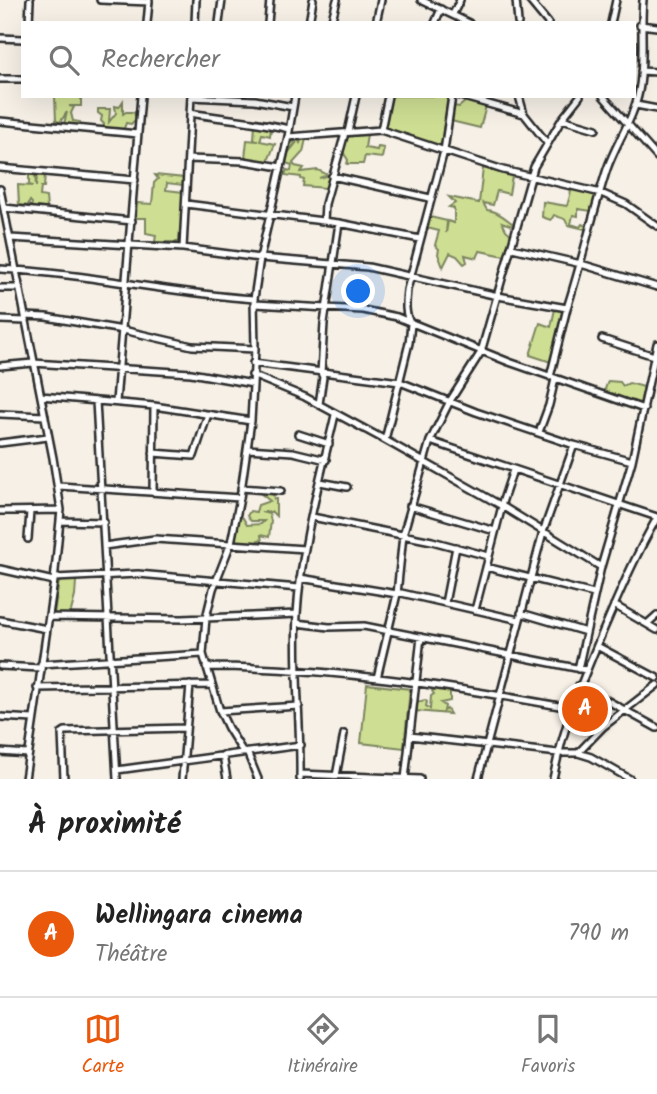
<!DOCTYPE html>
<html lang="fr">
<meta charset="utf-8">
<style>
body{margin:0;font-family:Kalam,sans-serif;background:#f6f6f6;color:#222}
.you{position:absolute;left:359px;top:292px;width:24px;height:24px;margin:-18px;border:5px solid #fff;border-radius:50%;background:#1a73e8;box-shadow:0 0 0 10px #1a73e833}
.badge{display:grid;place-items:center;width:46px;height:46px;border-radius:50%;background:#ea580c;color:#fff;font-size:23px;font-weight:700}
.pin{position:absolute;translate:-50% -50%;border:4px solid #fff;box-shadow:0 2px 7px #0006}
.list{margin:0;padding:0;list-style:none}
h2{display:flex;justify-content:space-between;align-items:center;height:91px;margin:0;padding:0 28px;font-size:30px}
h2 small{font-size:23px;font-weight:400;color:#767676}
.list li{display:grid;grid-template-columns:46px 1fr auto;gap:21px;align-items:center;box-sizing:border-box;height:126px;padding:0 28px;border-top:2px solid #e0e0e0}
.list b{display:block;font-size:26px;white-space:nowrap}
.list p{margin:0;font-size:23px;white-space:nowrap;color:#767676}
.list em{font-size:23px;font-style:normal;color:#767676}
.icon{flex:none;width:38px;height:38px;fill:none;stroke:currentColor;stroke-width:2;stroke-linecap:round;stroke-linejoin:round}
.map{position:relative;flex:none;width:657px;height:779px;overflow:hidden}
.search{position:absolute;background:#fff;box-shadow:0 7px 28px #0002;left:21px;right:21px;top:21px;height:77px;display:flex;align-items:center;gap:18px;box-sizing:border-box;padding:0 24px;border-radius:0px;color:#767676;font-size:26px}
.sheet{height:217px;background:#fff}
nav{display:flex;justify-content:space-around;align-items:center;box-sizing:border-box;height:98px;border-top:2px solid #e0e0e0;background:#fff;font-size:19px;color:#767676}
nav a{display:grid;justify-items:center;gap:4px}
nav .on{color:#ea580c}
.map>svg:first-child{display:block}
.green{fill:#cedf93;stroke:#7c855f;stroke-width:2}
.lines{fill:none;stroke-linecap:round;stroke-linejoin:round}
.minor-casing{stroke:#2b2b2b;stroke-width:10}
.minor{stroke:#fff;stroke-width:5}
</style>
<div class="map">
<svg width="657" height="779" viewBox="0 0 657 779">
<rect width="100%" height="100%" fill="#f6f0e7"/>
<filter id="ink" filterUnits="userSpaceOnUse"><feTurbulence type="fractalNoise" baseFrequency=".0143" numOctaves="2"/><feDisplacementMap in="SourceGraphic" scale="14" xChannelSelector="R" yChannelSelector="G"/><feConvolveMatrix kernelMatrix="1 2 1 2 8 2 1 2 1" color-interpolation-filters="sRGB"/></filter>
<g filter="url(#ink)">
<path class="green" d="M55 96H81V106H69L74 107 71 113 73 121 80 122 79 126 64 124 67 112 60 122 56 121Z
M389 96H449C446 113 443 128 441 146L383 127Z
M123 101V114L126 112H134L136 119 131 124 126 123 123 131 103 127 104 124 101 121 102 116 98 113V109H110L109 122 116 113 115 106 119 107Z
M466 101 486 106 480 128 451 121 454 106 459 107Z
M255 125 271 128 270 136 262 134 260 141 275 144 268 161 245 158 247 140 258 141 254 139Z
M367 134 365 148 377 150 378 147 384 148 382 158 365 156 363 164H347L348 160 343 152 347 137Z
M298 139 300 143 302 139H306L303 152 293 163 295 166 304 168 301 172 318 170 328 175 319 178 329 175 326 188 303 186 304 180 301 179V177L285 175 287 170 291 171 292 165 286 163 288 153 297 142 287 152 288 146Z
M483 168 512 176 509 194 497 191 493 205 483 203 487 210C496 210 505 218 512 223L517 221 515 227 502 222 506 230 514 237 509 243 505 256 480 251 477 258 465 255 467 262 464 264 457 256 450 253 443 267 438 254 439 249 435 245 439 231 427 228 430 217 447 221 446 233 448 221 454 223V208L449 207 455 203 449 197 479 203Z
M29 172 35 173 36 187 37 176 45 174 44 187H41L40 196 46 197 47 208 31 207 32 203 30 201 28 205 30 206 19 205 18 185 33 186 29 185Z
M155 175 184 178 183 185 167 183 166 190 183 192 180 242H155L156 235 146 233V218H136L137 203 152 204 154 183 158 179Z
M572 188 596 196 591 211 578 209V216L573 215 571 224 580 227 582 224 586 226 585 229 568 225C565 216 561 219 554 215L551 220 542 217 543 202 567 206Z
M555 309 563 310 559 324 560 329 551 362 530 355 540 323 551 327Z
M608 381 620 382 623 386 629 383 644 387 640 404 604 392Z
M260 493 273 494 274 499H276V516L272 512H261L269 514 271 521 269 537 261 535 262 542 258 540 256 544 234 542 237 517 243 518 247 525 261 524 264 521H251L247 516 250 511 256 512 258 505 270 501Z
M59 581H76L75 596 70 615 54 614Z
M367 684 410 689 404 748 361 743Z
M435 689 450 691V701L441 703 445 706 444 711 447 709 450 714 416 711 417 702 425 700 427 702 426 706 430 709 431 696 434 694 432 691Z"/>
<g class="lines">
<g class="minor-casing">
<path id="minor" d="M100 0 149 2
M421 0 469 23
M516 0 518 23
M529 0 548 23
M453 14 460 0
M29 23 30 0
M147 23 149 1
M195 23 196 0
M219 23 222 0
M268 23 270 0
M309 23 313 0
M331 23 337 0
M376 23 381 0
M435 23 441 9
M611 23 616 0
M640 25 657 27
M0 38 23 39
M641 71 657 72
M0 79H23
M460 96 524 114
M519 96 524 114 547 143
M603 96 657 157
M191 97 255 100 293 107
M636 105 657 109
M190 113C224 119 256 121 289 129
M562 119 596 129
M0 121 138 134
M381 130 388 96
M348 132 356 96
M288 137 381 130 503 170 601 193 626 204 657 226
M188 159 244 161 281 167
M0 168 135 180
M332 176 430 198
M0 189 53 458 61 510 54 581 25 779
M186 204 339 223 420 239
M4 208 132 221
M324 221 325 204 345 133
M10 238 183 248 260 258 368 267 498 296 567 308C582 262 592 215 607 169 616 143 634 118 639 91 645 61 640 30 643 0
M183 248 191 96
M512 248 581 264 657 287
M0 269C85 273 168 293 254 299
M0 288H20
M255 304 363 310 397 317 509 362 644 409
M25 316 46 317 123 330 192 346 255 349
M0 320 26 321
M602 339 654 356
M253 363 400 382 476 412 574 445 632 461
M0 366 33 363 191 373 253 384
M252 375 305 397 385 440 502 506 601 567
M550 377 567 308
M41 396 154 406 251 421
M96 401 117 779
M116 402 141 96
M319 404 323 377 321 373 324 323 339 223
M0 414 45 416
M539 432 549 405 555 379
M298 434 329 444
M385 440 409 343 411 324C404 314 406 301 407 290L444 151 452 96
M430 441 657 517
M0 443 48 437
M247 449 293 452 326 460
M153 453 194 456 208 414
M320 482 347 487
M59 486 240 498
M241 488 281 491
M153 492 154 406
M410 506 495 531
M501 506 513 470
M0 511 61 510
M312 517 432 541 488 556
M60 521 104 522
M28 539 30 512
M104 546 155 539 305 549
M486 567 594 594
M0 569 54 581
M55 578 138 574 299 588
M300 578 397 594
M397 592 519 620
M445 603 456 547
M614 605 657 630
M475 610 502 506
M521 613 586 632
M49 617 182 619 297 614
M0 620 47 629
M297 623 329 627 364 626 586 670
M648 623 657 615
M597 646 657 678
M41 664 203 654
M0 666 41 668
M206 667C329 667 450 686 570 708
M578 669 601 567 632 461 657 344
M377 678 397 594 403 535 430 441 450 401 481 352 534 167 562 119 580 96
M579 685 657 728
M37 688 212 685
M220 711 299 706
M0 717 33 719
M410 736 558 753H578L603 727 657 685
M0 752 28 754
M243 752 228 728 220 711 203 654 206 618 213 589 231 543 240 498 251 421 255 349 254 299 260 258 288 137 295 96
M247 752 258 779
M578 753 591 757 630 779
M223 755 227 779
M117 770 301 745
M300 774 420 779
M336 776 344 734
M64 779 62 733 65 731 186 728
M182 779 190 685
M300 779C301 724 294 669 297 614 301 546 320 480 335 415
M405 779 421 637
M478 779 543 532 574 445
M553 779C564 723 581 683 603 631 620 592 636 554 657 518"/>
</g>
<use href="#minor" class="minor"/>
</g>
</g>
</svg>
<div class="you"></div>
<div class="pin badge" style="left:585px;top:709px">A</div>
<div class="search"><svg class="icon" aria-label="search" viewBox="0 0 24 24"><circle cx="10" cy="10" r="6"/><path d="M15 15l6 6"/></svg>Rechercher</div>
</div>
<section class="sheet">
<h2>À proximité<small></small></h2>
<ul class="list">
<li><span class="badge">A</span><div><b>Wellingara cinema</b><p>Théâtre</p></div><em>790 m</em></li>
</ul>
</section>
<nav>
<a class="on"><svg class="icon" aria-label="map" viewBox="0 0 24 24"><path d="M3 6l6-2 6 2 6-2v14l-6 2-6-2-6 2zM9 4v14M15 6v14"/></svg>Carte</a>
<a><svg class="icon" aria-label="directions" viewBox="0 0 24 24"><path d="M12 3l9 9-9 9-9-9zM9 14v-3h6M13 9l2 2-2 2"/></svg>Itinéraire</a>
<a><svg class="icon" aria-label="saved" viewBox="0 0 24 24"><path d="M7 4h10v16l-5-4-5 4z"/></svg>Favoris</a>
</nav>
